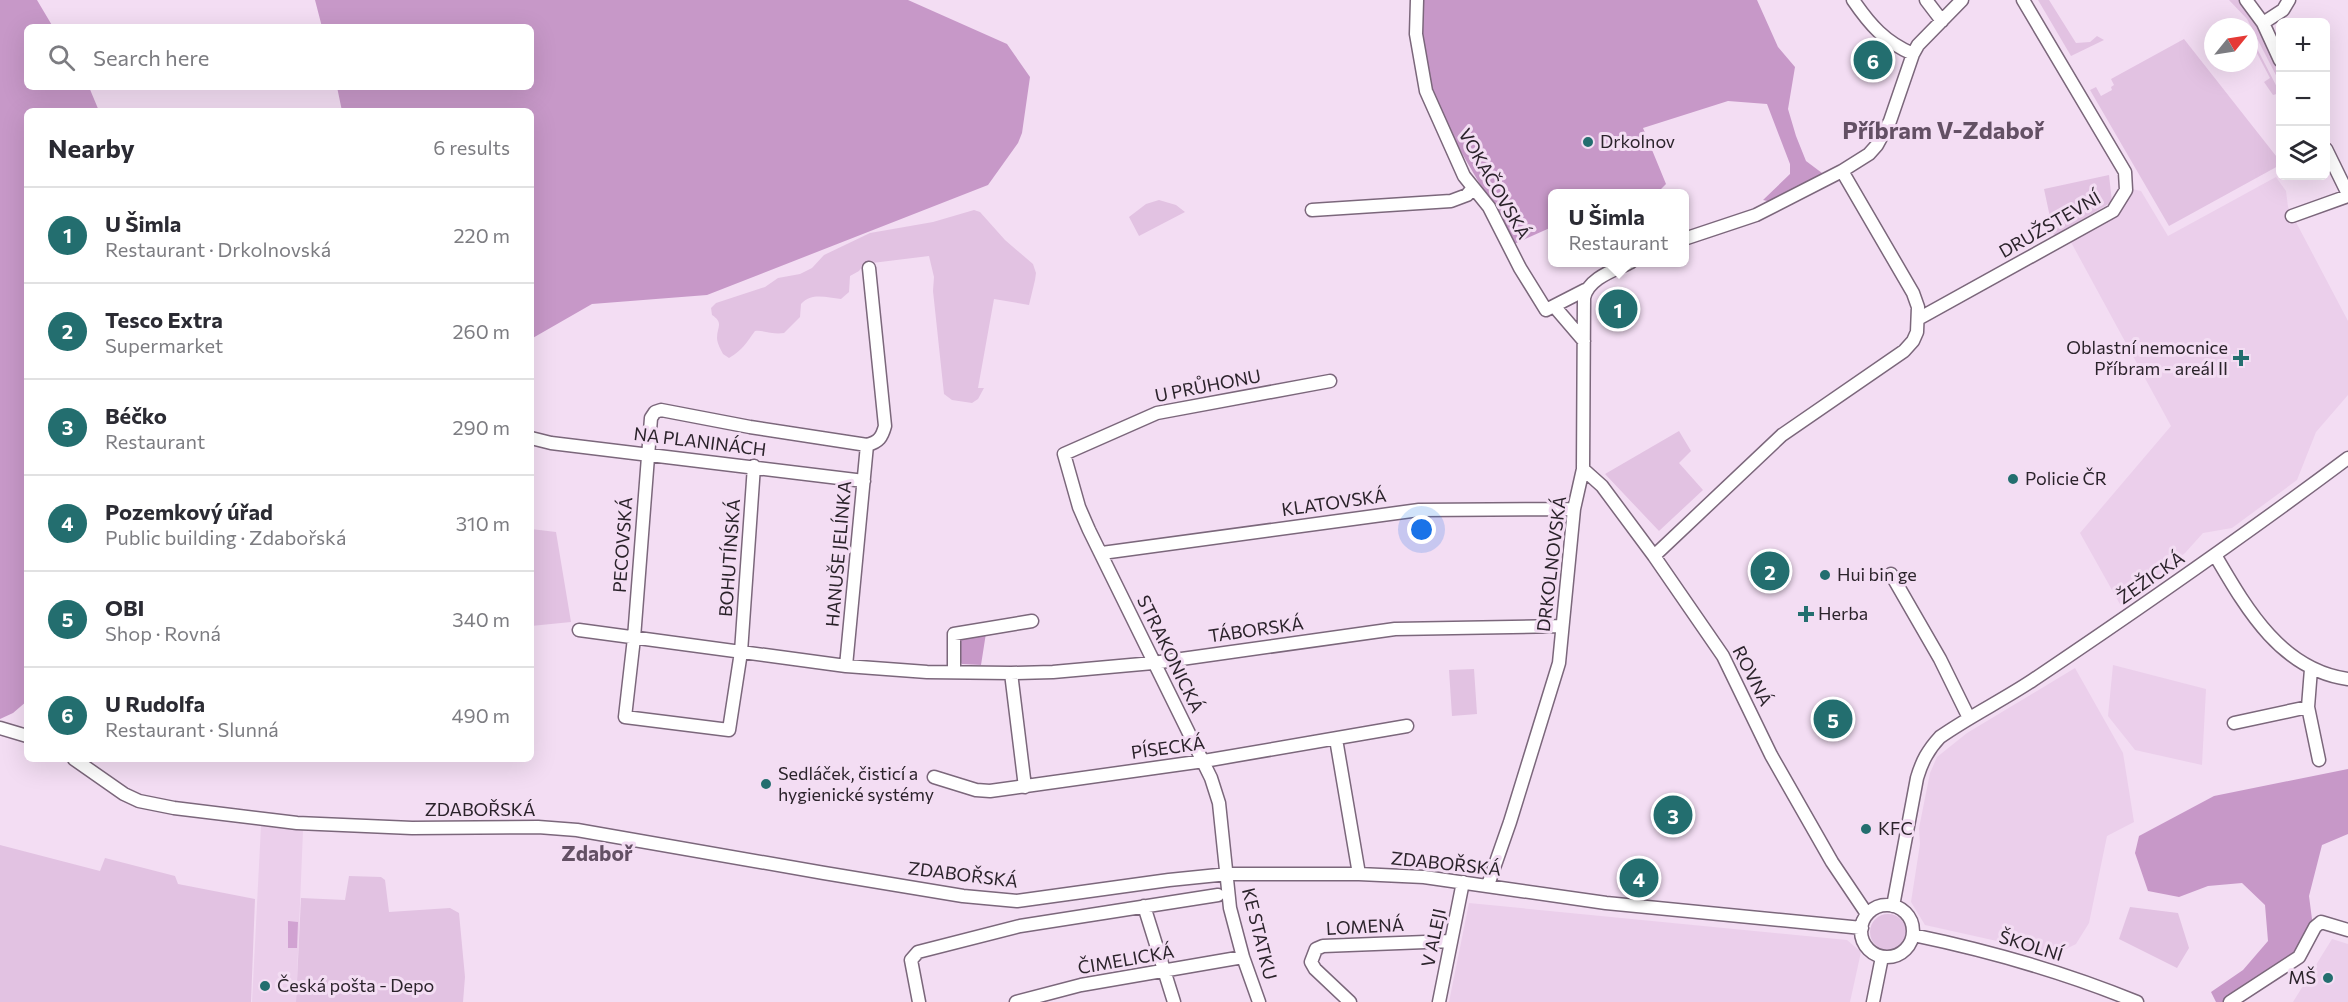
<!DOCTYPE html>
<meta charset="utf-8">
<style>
body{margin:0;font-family:Commissioner,sans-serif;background:#f7f7f7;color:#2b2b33}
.controls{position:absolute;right:18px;top:18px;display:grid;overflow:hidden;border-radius:9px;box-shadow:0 6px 24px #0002}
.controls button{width:54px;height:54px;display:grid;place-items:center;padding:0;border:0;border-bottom:2px solid #e1e1e2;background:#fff;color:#2b2b33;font:30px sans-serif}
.compass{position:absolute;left:2204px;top:18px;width:54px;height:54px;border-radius:50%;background:#fff;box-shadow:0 6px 24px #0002;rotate:60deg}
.you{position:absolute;left:1422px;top:530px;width:21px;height:21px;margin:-15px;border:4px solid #fff;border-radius:50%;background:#1a73e8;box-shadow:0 0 0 9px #1a73e833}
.badge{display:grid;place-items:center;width:39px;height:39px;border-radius:50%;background:#236e6f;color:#fff;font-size:20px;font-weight:700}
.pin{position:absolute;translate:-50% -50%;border:3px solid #fff;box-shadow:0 2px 6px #0006}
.popup{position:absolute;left:1548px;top:189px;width:141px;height:78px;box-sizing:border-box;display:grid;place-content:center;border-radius:9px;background:#fff;filter:drop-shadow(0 2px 4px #0005);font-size:20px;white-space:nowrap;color:#7c7c81}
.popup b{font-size:22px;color:#2b2b33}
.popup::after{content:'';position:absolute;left:50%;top:100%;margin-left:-12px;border:12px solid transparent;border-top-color:#fff}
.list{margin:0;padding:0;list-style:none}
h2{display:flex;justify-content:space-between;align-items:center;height:78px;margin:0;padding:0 24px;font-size:26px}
h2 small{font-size:20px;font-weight:400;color:#7c7c81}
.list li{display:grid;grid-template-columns:39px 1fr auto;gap:18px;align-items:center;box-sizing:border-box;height:96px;padding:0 24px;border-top:2px solid #e1e1e2}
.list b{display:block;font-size:22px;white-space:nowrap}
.list p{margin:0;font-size:20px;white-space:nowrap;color:#7c7c81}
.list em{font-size:20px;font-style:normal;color:#7c7c81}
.icon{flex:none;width:33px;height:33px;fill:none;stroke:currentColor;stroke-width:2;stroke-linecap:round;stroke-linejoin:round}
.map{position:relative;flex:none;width:2348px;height:1002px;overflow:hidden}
.search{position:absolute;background:#fff;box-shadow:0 6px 24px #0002;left:24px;top:24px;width:510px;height:66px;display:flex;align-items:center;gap:15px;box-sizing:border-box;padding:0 21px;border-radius:9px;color:#7c7c81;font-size:22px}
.panel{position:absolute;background:#fff;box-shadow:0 6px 24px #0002;left:24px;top:108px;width:510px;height:654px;border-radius:9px}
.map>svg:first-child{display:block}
.built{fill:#ebcfeb}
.green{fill:#e2c2e2}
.forest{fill:#c798c8}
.water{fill:#d1a2d2}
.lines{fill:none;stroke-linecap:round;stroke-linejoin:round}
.minor-casing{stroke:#7b677b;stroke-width:15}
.minor{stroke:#fff;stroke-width:12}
.poi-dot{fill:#236e6f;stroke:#f3ddf3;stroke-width:2}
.labels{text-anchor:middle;stroke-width:6;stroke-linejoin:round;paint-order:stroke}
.poi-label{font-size:18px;fill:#2b232b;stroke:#f3ddf3;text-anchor:start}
.street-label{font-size:18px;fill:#2b232b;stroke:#f3ddf3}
.quarter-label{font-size:21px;font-weight:bold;fill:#635064;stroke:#f3ddf3}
.district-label{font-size:24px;font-weight:bold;fill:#635064;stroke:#f3ddf3}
</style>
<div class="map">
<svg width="2348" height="1002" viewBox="0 0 2348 1002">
<rect width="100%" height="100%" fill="#f3ddf3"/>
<path class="built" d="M2276 177 2286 191 2288 207 2348 321V395L2316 432 2297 480 2232 528 2203 533 2185 553 2121 606 2080 533 2171 426 2066 233 2111 207 2123 187 2141 191 2168 236Z
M2113 665 2206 689 2202 765 2135 750 2108 716Z
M2075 668 2123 753 2134 822 2107 836 2089 923 2076 944 2056 954 1925 925 1911 902 1920 844 1919 828 1930 773 1937 757 1967 733Z
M261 826 303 830 296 1002H252Z
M1469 903 1847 940 1861 952 1850 1002H1449Z
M2332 939 2348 944V1002H2293Z"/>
<path class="green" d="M2038 0H2049L2076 43 2090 42 2097 36 2104 40 2071 56Z
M2229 0H2239C2256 20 2280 56 2280 83L2247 19Z
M2249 33 2280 93 2273 95 2264 82 2270 78 2249 38Z
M2184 39 2280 161V165L2169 226 2090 90 2096 87 2101 96 2112 90 2111 87 2114 85 2111 79Z
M2109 175 2112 202 2054 236 2044 189Z
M1159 200 1176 205 1185 212 1139 236 1129 217 1146 204Z
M974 210 980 212 1005 240 1033 264 1036 273 1035 280 1029 305 994 299 978 388H984L978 399 972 403 952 400 944 394 933 291 934 277 929 256 864 264 859 271 850 276 849 292 841 299C827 298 812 292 801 304L800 317 784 333C773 335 765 330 755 331 746 343 743 350 729 358L723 354C721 350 717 343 717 338 717 327 724 323 712 315L711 308 716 303 765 287 778 278 800 274 812 268 824 255 870 233 933 222Z
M1679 431 1691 451 1679 463 1703 490 1659 531 1605 474Z
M531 529 556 532 571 622 531 626Z
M1474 669 1477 714 1452 716 1449 670Z
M0 845 100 871 105 858 175 876 178 884 255 899 251 1002H0Z
M349 876 381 877 385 880 389 912 450 908 459 913 465 977 463 1002H296L301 898 345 900Z
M2130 907 2178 913 2189 948 2177 968 2119 939Z
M1870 932a18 18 0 1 1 36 0a18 18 0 1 1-36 0Z"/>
<path class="forest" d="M0 0H37L53 27H27V87H89L99 111H27V701L13 713 0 719Z
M315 0H908L1007 44 1030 77 1022 133 1018 143 988 185 707 295 592 304 531 339V111H342L337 87H531V27H322Z
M1420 0H1757L1778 47 1795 67 1788 109 1796 136 1806 161 1826 176 1776 203 1763 200 1790 174V164L1767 104 1728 101 1643 128 1666 184 1657 193 1552 194V227L1514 244C1483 183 1439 128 1423 60 1419 41 1421 19 1420 0Z
M986 633 981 665 962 664 958 660V640L962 636Z
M2348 769V834L2322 845 2309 896 2313 927 2299 954 2226 1002H2216L2211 992 2243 970 2268 941 2265 905 2242 883 2208 886 2179 897 2148 891 2135 853 2139 836 2214 796Z"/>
<path class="water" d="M288 921 298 922 297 948H288Z"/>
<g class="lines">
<g class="minor-casing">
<path id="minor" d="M1417 0 1416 34 1426 91 1464 176 1489 207 1520 268 1546 310 1585 290
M1853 0C1870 25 1885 42 1913 54
M1926 0 1942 21
M2246 0 2263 23 2280 60
M2263 23 2283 10 2289 0
M2326 149 2348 194
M1312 210 1451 201 1467 195 1473 188
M2292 216 2348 196
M1684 239 1756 215 1842 171 1869 154 1877 145 1890 121 1913 54 1918 45 1962 0
M1554 306 1584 341
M1918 319 2113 211 2126 190 2125 172 2023 0
M531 438 551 443 864 481
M754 466 741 652 729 730 625 717 634 638 651 418 655 412 661 410 750 427 867 445C879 442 882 437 885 426L869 268
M1583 469 1602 486 1654 556 1723 656 1771 755 1832 862 1867 914
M1102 553 1419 510 1574 509
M2215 555C2246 608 2281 670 2348 679
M1654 556 1782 435 1904 351 1913 341 1917 332 1918 307 1913 293 1842 171
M1891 574 1940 659 1969 718
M579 630 846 666 927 672 1011 673 1053 672 1153 663 1395 629 1562 626
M846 666 867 445
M2311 669 2308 707 2319 760
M954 672V634L1032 621
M1011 673 1025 787
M2234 723 2308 707
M0 728 27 736
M1336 739 1359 874
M74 759 124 794 139 801 174 808 297 823 412 828 538 827 577 830 824 873 963 896 1017 901 1169 880 1228 874H1359L1424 877 1606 903 1862 928
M934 777 976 790 990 791 1204 761 1407 726
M1488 885 1510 822 1559 663 1574 509 1583 469 1584 298C1588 278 1615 270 1631 262
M1861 931a26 26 0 1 1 52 0a26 26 0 1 1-52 0Z
M1144 906 1174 1002
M1893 906 1917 778C1922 761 1928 750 1940 737 1970 716 2003 700 2033 680 2140 608 2245 535 2348 458
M1913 935C1990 951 2064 972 2137 1002
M919 1002 911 960 918 952 1020 926 1218 895
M1016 1002 1081 985 1243 957
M1259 1002 1243 957 1230 908 1219 803 1211 778 1089 530 1079 507 1064 454 1157 413 1330 381
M1350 1002 1315 969 1311 962 1316 949 1323 946 1451 941
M1439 1002 1463 882
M1873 1002 1882 957
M2230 1002 2299 957 2315 927 2321 922 2348 930"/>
</g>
<use href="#minor" class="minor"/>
</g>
<g class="poi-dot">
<circle cx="1588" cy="142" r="6"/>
<path d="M2238 349h6v6h6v6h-6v6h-6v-6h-6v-6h6z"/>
<circle cx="2013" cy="479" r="6"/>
<circle cx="1825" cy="575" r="6"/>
<path d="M1803 605h6v6h6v6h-6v6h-6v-6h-6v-6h6z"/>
<circle cx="766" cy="784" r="6"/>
<circle cx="1866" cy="829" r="6"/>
<circle cx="2328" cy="978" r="6"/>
<circle cx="265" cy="986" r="6"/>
</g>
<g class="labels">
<g class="poi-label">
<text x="1600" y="148">Drkolnov</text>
<text x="2228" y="354" text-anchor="end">Oblastní nemocnice<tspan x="2228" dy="21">Příbram - areál II</tspan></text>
<text x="2025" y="485">Policie ČR</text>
<text x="1837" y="581">Hui bin ge</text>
<text x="1818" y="620">Herba</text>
<text x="778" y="780">Sedláček, čisticí a<tspan x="778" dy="21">hygienické systémy</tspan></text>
<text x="1878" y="835">KFC</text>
<text x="2316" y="984" text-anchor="end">MŠ</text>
<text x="277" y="992">Česká pošta - Depo</text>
</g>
<g class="street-label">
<text transform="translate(1494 184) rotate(60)" y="6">VOKAČOVSKÁ</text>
<text transform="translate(2050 225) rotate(-30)" y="6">DRUŽSTEVNÍ</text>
<text transform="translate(1208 386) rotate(-11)" y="6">U PRŮHONU</text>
<text transform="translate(700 442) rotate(7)" y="6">NA PLANINÁCH</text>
<text transform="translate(1334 503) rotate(-8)" y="6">KLATOVSKÁ</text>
<text transform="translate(623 545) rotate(-86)" y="6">PECOVSKÁ</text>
<text transform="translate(839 554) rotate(-85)" y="6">HANUŠE JELÍNKA</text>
<text transform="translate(730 558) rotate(-86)" y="6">BOHUTÍNSKÁ</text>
<text transform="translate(1552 564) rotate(-83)" y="6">DRKOLNOVSKÁ</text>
<text transform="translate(2151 578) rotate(-35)" y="6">ŽEŽICKÁ</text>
<text transform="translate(1256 630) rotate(-8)" y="6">TÁBORSKÁ</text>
<text transform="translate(1170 654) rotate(64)" y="6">STRAKONICKÁ</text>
<text transform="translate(1752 676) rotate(63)" y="6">ROVNÁ</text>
<text transform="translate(1168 748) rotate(-8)" y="6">PÍSECKÁ</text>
<text x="480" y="816">ZDABOŘSKÁ</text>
<text transform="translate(1446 864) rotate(6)" y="6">ZDABOŘSKÁ</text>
<text transform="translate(963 875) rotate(7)" y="6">ZDABOŘSKÁ</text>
<text transform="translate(1365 927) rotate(-3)" y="6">LOMENÁ</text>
<text transform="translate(1259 934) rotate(76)" y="6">KE STATKU</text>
<text transform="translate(1434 938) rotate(-78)" y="6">V ALEJI</text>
<text transform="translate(2031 946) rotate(17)" y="6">ŠKOLNÍ</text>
<text transform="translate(1126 960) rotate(-10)" y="6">ČIMELICKÁ</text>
</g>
<g class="quarter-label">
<text x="597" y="861">Zdaboř</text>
</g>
<g class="district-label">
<text x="1943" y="139">Příbram V-Zdaboř</text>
</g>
</g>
</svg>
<div class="controls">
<button>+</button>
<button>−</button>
<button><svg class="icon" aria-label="layers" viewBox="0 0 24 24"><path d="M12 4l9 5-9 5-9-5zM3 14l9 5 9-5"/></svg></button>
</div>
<svg class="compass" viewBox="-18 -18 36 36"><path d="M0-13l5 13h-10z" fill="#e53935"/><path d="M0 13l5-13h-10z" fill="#7c7c81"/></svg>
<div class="you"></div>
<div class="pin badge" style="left:1618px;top:309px">1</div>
<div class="popup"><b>U Šimla</b>Restaurant</div>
<div class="pin badge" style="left:1770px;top:571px">2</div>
<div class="pin badge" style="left:1673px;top:815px">3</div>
<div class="pin badge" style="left:1639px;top:878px">4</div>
<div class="pin badge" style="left:1833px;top:719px">5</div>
<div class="pin badge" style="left:1873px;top:60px">6</div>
<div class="search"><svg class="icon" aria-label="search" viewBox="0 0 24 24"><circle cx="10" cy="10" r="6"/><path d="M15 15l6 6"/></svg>Search here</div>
<section class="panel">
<h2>Nearby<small>6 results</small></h2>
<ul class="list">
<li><span class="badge">1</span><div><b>U Šimla</b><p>Restaurant · Drkolnovská</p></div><em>220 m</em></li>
<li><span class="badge">2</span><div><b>Tesco Extra</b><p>Supermarket</p></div><em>260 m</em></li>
<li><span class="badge">3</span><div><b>Béčko</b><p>Restaurant</p></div><em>290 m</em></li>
<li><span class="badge">4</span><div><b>Pozemkový úřad</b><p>Public building · Zdabořská</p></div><em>310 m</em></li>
<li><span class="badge">5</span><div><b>OBI</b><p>Shop · Rovná</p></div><em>340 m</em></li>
<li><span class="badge">6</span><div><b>U Rudolfa</b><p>Restaurant · Slunná</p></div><em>490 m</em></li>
</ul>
</section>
</div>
